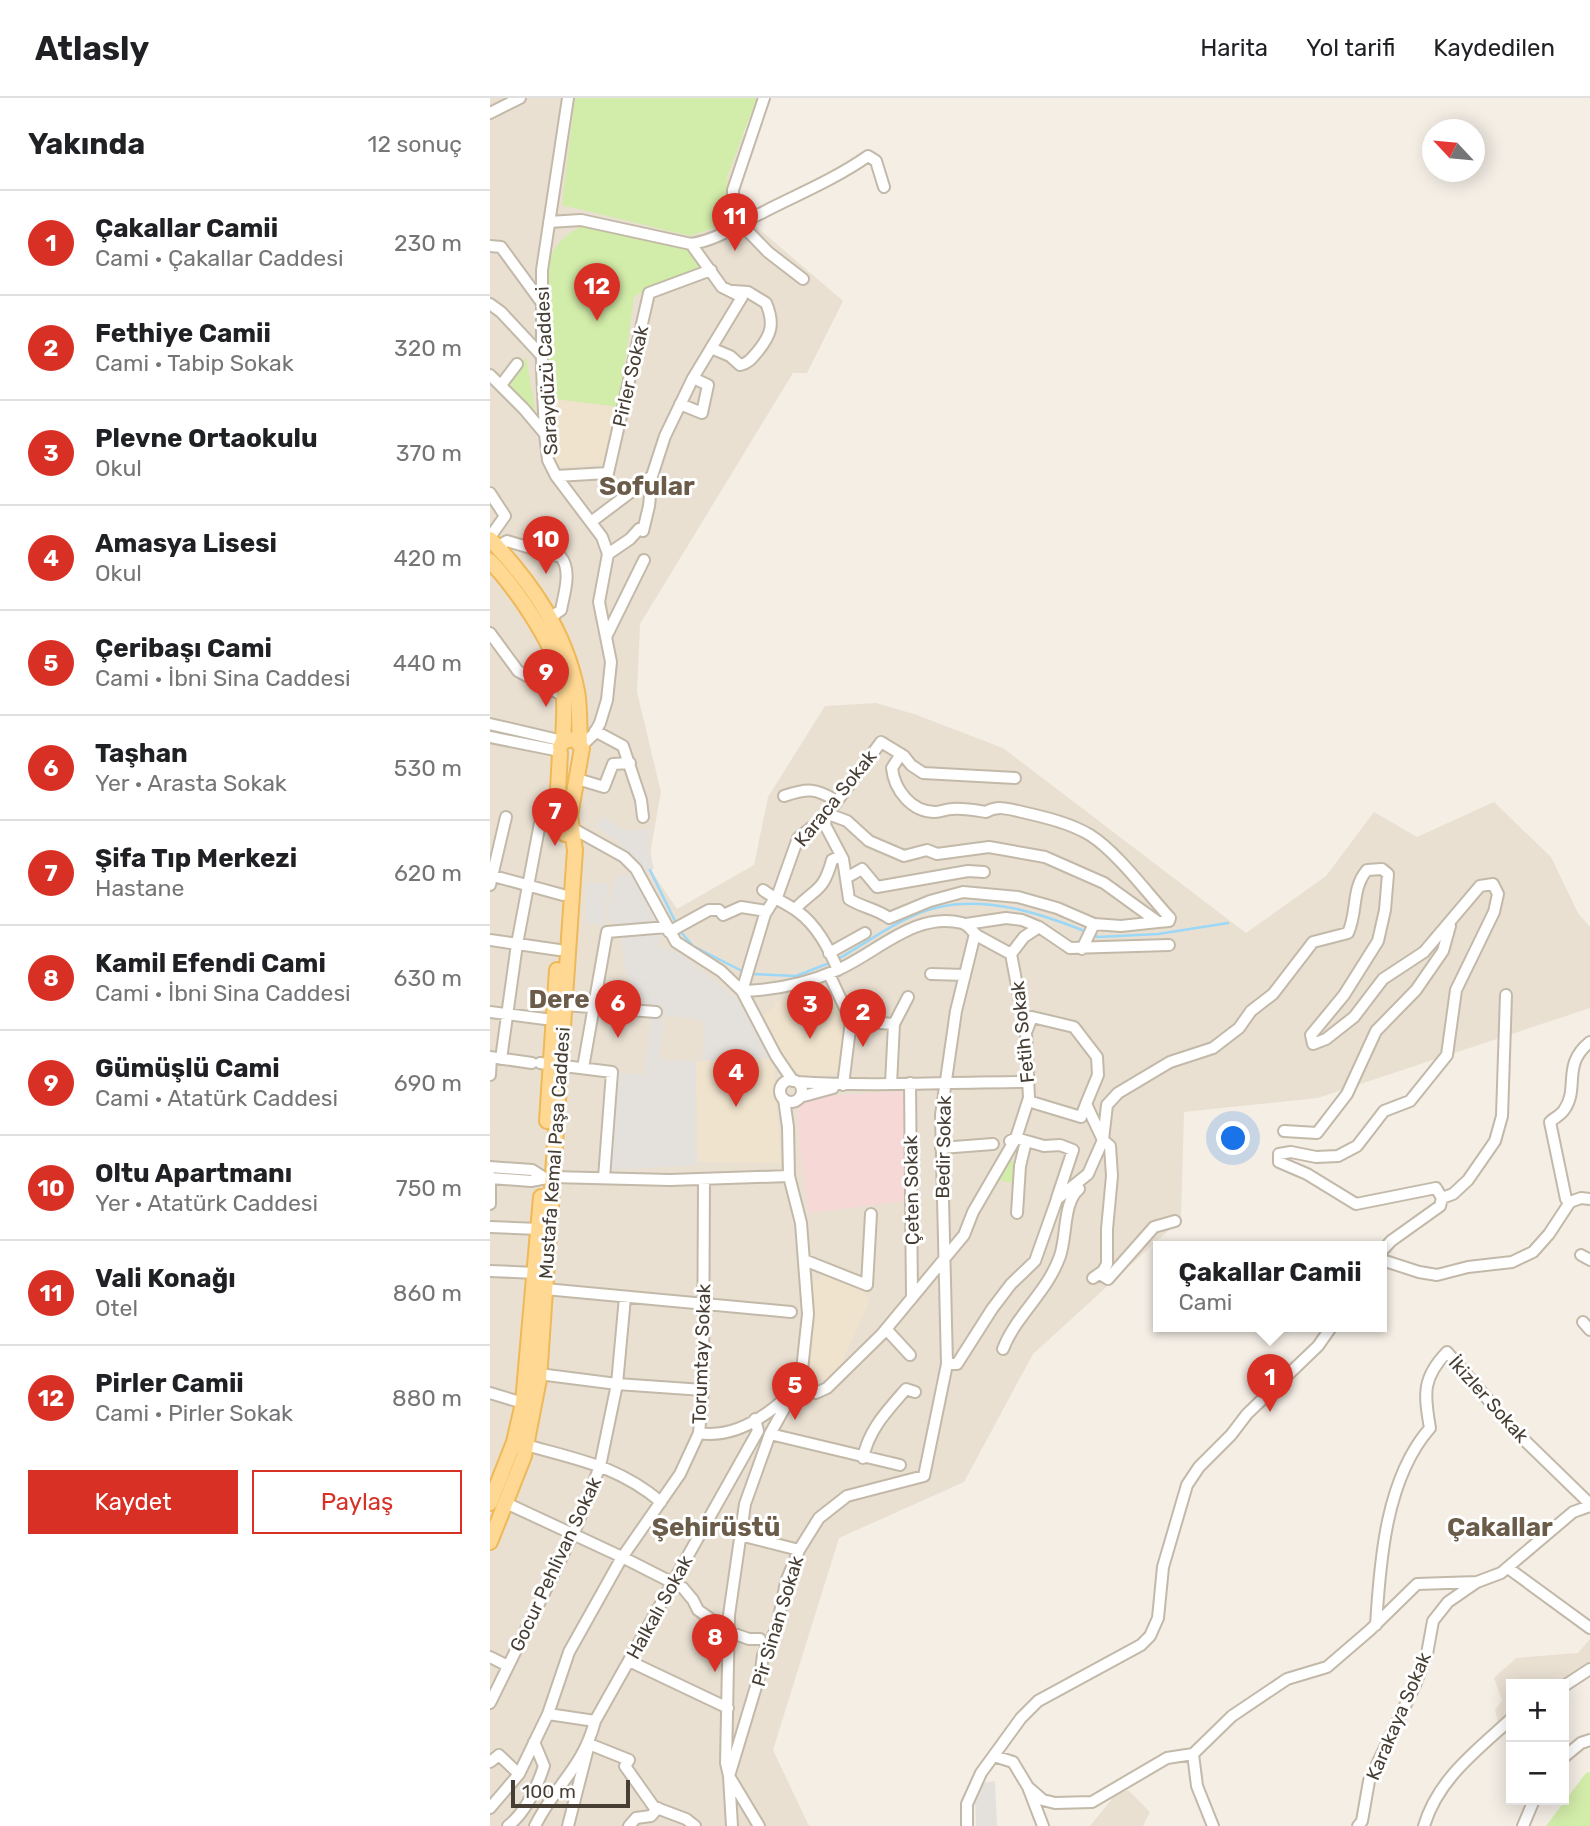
<!DOCTYPE html>
<html lang="tr">
<meta charset="utf-8">
<style>
body{margin:0;font-family:Rubik,sans-serif;background:#f2f2f2;color:#202124}
.controls{position:absolute;right:21px;bottom:21px;display:grid;overflow:hidden;border-radius:0px;box-shadow:0 4px 18px #0003}
.controls button{width:63px;height:63px;display:grid;place-items:center;padding:0;border:0;border-bottom:2px solid #e0e0e0;background:#fff;color:#202124;font:35px sans-serif}
.compass{position:absolute;left:932px;top:21px;width:63px;height:63px;border-radius:50%;background:#fff;box-shadow:0 4px 18px #0003;rotate:296deg}
.scale{position:absolute;left:21px;bottom:18px;width:119px;box-sizing:border-box;padding-left:7px;border:4px solid #473e34;border-top:0;font-size:19px;line-height:24px;white-space:nowrap;color:#473e34;-webkit-text-stroke:5px #fff;paint-order:stroke}
.you{position:absolute;left:744px;top:1041px;width:24px;height:24px;margin:-18px;border:5px solid #fff;border-radius:50%;background:#1a73e8;box-shadow:0 0 0 10px #1a73e833}
.badge{display:grid;place-items:center;width:46px;height:46px;border-radius:50%;background:#d93025;color:#fff;font-size:23px;font-weight:700}
.pin{position:absolute;translate:-50% -58px;filter:drop-shadow(0 2px 4px #0008)}
.pin::after{content:'';position:absolute;top:37px;width:24px;height:21px;background:inherit;clip-path:polygon(0 0,100% 0,50% 100%)}
.popup{position:absolute;left:663px;top:1143px;width:234px;height:91px;box-sizing:border-box;display:grid;place-content:center;border-radius:0px;background:#fff;filter:drop-shadow(0 2px 5px #0005);font-size:23px;white-space:nowrap;color:#757577}
.popup b{font-size:26px;color:#202124}
.popup::after{content:'';position:absolute;left:50%;top:100%;margin-left:-14px;border:14px solid transparent;border-top-color:#fff}
.list{margin:0;padding:0;list-style:none}
h2{display:flex;justify-content:space-between;align-items:center;height:91px;margin:0;padding:0 28px;font-size:30px}
h2 small{font-size:23px;font-weight:400;color:#757577}
.list li{display:grid;grid-template-columns:46px 1fr auto;gap:21px;align-items:center;box-sizing:border-box;height:105px;padding:0 28px;border-top:2px solid #e0e0e0}
.list b{display:block;font-size:26px;white-space:nowrap}
.list p{margin:0;font-size:23px;white-space:nowrap;color:#757577}
.list em{font-size:23px;font-style:normal;color:#757577}
.actions{display:flex;gap:14px;padding:21px 28px}
.actions a{flex:1;padding:16px 0;border:2px solid #d93025;border-radius:0px;text-align:center;font-size:24px;color:#d93025}
.actions .main{background:#d93025;color:#fff}
.map{position:relative;flex:none;width:1100px;height:1728px;overflow:hidden}
header{display:flex;align-items:center;gap:42px;box-sizing:border-box;height:98px;padding:0 35px;background:#fff;border-bottom:2px solid #e0e0e0}
header strong{font-size:33px}
nav{display:flex;gap:38px;margin-inline-start:auto;font-size:24px}
main{display:flex}
aside{flex:1;background:#fff}
.map>svg:first-child{display:block}
.residential{fill:#e9e0d2}
.education{fill:#efe3cd}
.medical{fill:#f6d9d7}
.green{fill:#d2eca9}
.parking{fill:#e4e1dd}
.lines{fill:none;stroke-linecap:round;stroke-linejoin:round}
.stream{stroke:#9bd7f7;stroke-width:2.5}
.minor-casing{stroke:#c3b9a9;stroke-width:14}
.major-casing{stroke:#efb858;stroke-width:18}
.minor{stroke:#fff;stroke-width:10}
.major{stroke:#ffd993;stroke-width:14}
.labels{text-anchor:middle;stroke-width:6;stroke-linejoin:round;paint-order:stroke}
.street-label{font-size:19px;fill:#473e34;stroke:#fff}
.district-label{font-size:26px;font-weight:bold;fill:#6b5c4a;stroke:#fff}
</style>
<header>
<strong>Atlasly</strong>
<nav><a>Harita</a><a>Yol tarifi</a><a>Kaydedilen</a></nav>
</header>
<main>
<aside>
<h2>Yakında<small>12 sonuç</small></h2>
<ul class="list">
<li><span class="badge">1</span><div><b>Çakallar Camii</b><p>Cami · Çakallar Caddesi</p></div><em>230 m</em></li>
<li><span class="badge">2</span><div><b>Fethiye Camii</b><p>Cami · Tabip Sokak</p></div><em>320 m</em></li>
<li><span class="badge">3</span><div><b>Plevne Ortaokulu</b><p>Okul</p></div><em>370 m</em></li>
<li><span class="badge">4</span><div><b>Amasya Lisesi</b><p>Okul</p></div><em>420 m</em></li>
<li><span class="badge">5</span><div><b>Çeribaşı Cami</b><p>Cami · İbni Sina Caddesi</p></div><em>440 m</em></li>
<li><span class="badge">6</span><div><b>Taşhan</b><p>Yer · Arasta Sokak</p></div><em>530 m</em></li>
<li><span class="badge">7</span><div><b>Şifa Tıp Merkezi</b><p>Hastane</p></div><em>620 m</em></li>
<li><span class="badge">8</span><div><b>Kamil Efendi Cami</b><p>Cami · İbni Sina Caddesi</p></div><em>630 m</em></li>
<li><span class="badge">9</span><div><b>Gümüşlü Cami</b><p>Cami · Atatürk Caddesi</p></div><em>690 m</em></li>
<li><span class="badge">10</span><div><b>Oltu Apartmanı</b><p>Yer · Atatürk Caddesi</p></div><em>750 m</em></li>
<li><span class="badge">11</span><div><b>Vali Konağı</b><p>Otel</p></div><em>860 m</em></li>
<li><span class="badge">12</span><div><b>Pirler Camii</b><p>Cami · Pirler Sokak</p></div><em>880 m</em></li>
</ul>
<div class="actions"><a class="main">Kaydet</a><a>Paylaş</a></div>
</aside>
<div class="map">
<svg width="1100" height="1728" viewBox="0 0 1100 1728">
<rect width="100%" height="100%" fill="#f4eee5"/>
<path class="residential" d="M0 0H257L247 112 353 203 317 275H303L150 526 147 594 171 694 161 750 162 774 187 811 264 767 278 699 335 608 386 605 424 616 513 650 756 835 836 778 884 714 927 739 1004 704 1061 759 1088 815 1100 829V910L828 1000 694 1014 691 1121 543 1256 474 1384 349 1440 283 1652 319 1728H0Z
M1100 1541V1563L1065 1586H1021V1615L1008 1624 1005 1612 1012 1602 1004 1580 1026 1560 1088 1555Z
M638 1692 660 1714 653 1728H600L626 1696Z"/>
<path class="education" d="M57 300 129 309 118 366 65 369Z
M329 894 336 905 346 901 357 930 349 975 317 981 298 968 273 916 286 908 284 904Z
M283 960 291 1065 207 1064 206 963Z
M330 1173 374 1192 379 1204 351 1266 337 1281 314 1285 322 1213V1183L330 1181Z"/>
<path class="medical" d="M417 993V1103L318 1115 307 1021 309 1009 317 999Z"/>
<path class="green" d="M85 0H267L237 79 241 124 200 138 72 107Z
M93 128 117 130 199 151 214 171C188 176 166 184 144 199L129 309 57 300C56 271 51 173 64 152 72 140 80 134 93 128Z
M36 259 45 312 41 316 14 287Z
M518 1061 525 1064 523 1085 506 1082Z
M1100 1674V1728H1056L1096 1675Z"/>
<path class="parking" d="M112 718 135 733 161 731 158 751 164 770 155 776 130 745 106 729Z
M143 776 167 825 122 827V823L118 822 119 801 127 778Z
M97 784 118 786 115 828 96 825Z
M170 835 168 849 183 852 204 866 246 900 283 960 212 963 215 928 210 922 174 917 169 962 206 963 207 1067 119 1072 127 974 154 977 163 907 145 905 135 870 132 841 141 836Z
M505 1683 507 1728H486L485 1704 491 1685Z"/>
<g class="lines">
<path class="stream" d="M160 772 187 827
M190 833 203 848 254 874
M603 837 608 839 668 836 738 825
M348 861C380 843 413 817 449 809 499 798 552 816 597 834
M260 876 306 878 342 864"/>
<g class="minor-casing">
<path id="minor" d="M78 0 52 172V271L55 336 58 362 66 378 112 439 118 456 109 504 121 564 117 602 110 625 104 636 91 648
M0 15 30 0
M59 124 91 122 201 146C220 143 235 135 251 126L243 115V92L274 0
M0 148 11 149 52 205
M313 181 278 154 251 126C293 102 338 86 378 58L386 63 394 89
M0 206 11 214 52 258
M221 250 240 258 250 267C259 265 262 260 268 253 281 237 285 226 276 205L258 194 243 193
M0 277 34 311 55 336
M11 287 27 266
M190 306 212 315 218 287 203 280
M66 378 118 375 159 195 221 172
M0 395 15 418 0 439
M101 424 162 378
M7 449 17 443 71 459C82 473 74 496 71 512L61 519
M118 456 140 441 149 431 153 433 159 408 162 378 175 338 203 280 252 199 232 189 201 146
M0 535 28 573 74 598
M116 539 154 462
M0 626 73 643
M105 633 133 648 151 702 153 719
M0 639 70 653
M94 683 114 689 123 666 140 665
M294 698C318 690 325 690 347 703
M82 730 134 759 146 771 186 844 231 873 252 893 286 958 303 983
M0 777 73 797
M356 780 372 771 387 789 478 773 494 774
M0 787 16 719
M273 792C283 800 296 805 307 813 327 827 339 851 348 872
M305 811C326 789 333 795 342 762L351 758
M399 820C387 811 371 809 359 801L353 761 335 727 336 718 341 717 357 723 379 743 414 758 437 752 447 756 499 749 555 759 614 785 668 824 679 823 680 820C657 795 627 754 600 737 580 725 554 719 532 714 519 711 508 707 496 714 484 712 474 710 462 711 456 711 451 714 445 714 421 714 404 691 402 670L411 656
M399 820 440 803 473 794 528 799 567 810 604 826 631 828 668 824
M476 826 516 820 532 822 549 829 580 850 679 847
M179 834 219 812H229L233 817 251 809 276 813
M0 842 69 852
M592 851 604 826
M339 855 375 835
M521 856 534 839 549 829
M339 876 361 923 353 987
M441 876 475 877
M74 907 166 914
M0 914 55 921
M361 923 404 926
M537 932 542 919 584 929 607 959 608 977 596 1006
M0 959 42 965
M11 961 27 846 50 725
M50 965 122 974 114 1080
M93 970 117 834 177 829
M0 977 1 959
M290 993a11 11 0 1 1 22 0a11 11 0 1 1-22 0Z
M307 984C384 989 461 984 538 984
M420 985 422 1200
M401 986 404 926 418 899
M310 999 343 990
M538 1003 591 1019 596 1006 613 1042 620 1048 622 1078 617 1131V1166L613 1173 603 1180
M794 1033 827 1035 857 996 886 933 926 892 953 853 960 828
M520 1043 526 1040 554 1048 570 1047 583 1052 567 1100
M451 1050 503 1046
M0 1069 42 1072 53 1079
M0 1078V1106
M0 1080 41 1083 62 1079 180 1082 299 1078
M952 1100 963 1096 978 1082 1005 1043 1012 1018 1016 897
M1080 1104 1076 1101 1060 1024C1064 1020 1071 1017 1074 1012 1090 990 1071 967 1100 944
M527 1115 530 1068 536 1043
M0 1129 49 1131
M1091 1157 1100 1162
M314 1162 377 1187 381 1116
M892 1162 929 1174 947 1177 978 1169 1022 1164 1043 1154 1059 1136 1080 1104 1091 1100 1100 1101
M0 1173 46 1175
M610 1176 618 1181 664 1129 685 1123
M55 1191 301 1214
M1093 1224 1100 1232
M396 1231 420 1257
M513 1251C526 1217 557 1195 570 1158 577 1138 573 1104 589 1091
M457 1266 451 1017 466 913 485 836
M49 1276 127 1286 213 1292
M0 1295 33 1305
M209 1335C245 1341 280 1316 305 1291L326 1295 337 1290 392 1236 474 1137 483 1114 526 1040 539 1000 536 935 521 856C510 850 499 844 488 838 482 834 479 827 472 825 424 813 386 856 345 873 315 886 285 892 252 893L275 816 285 800 287 799 308 740 336 718 391 644 414 658 421 667 433 675 525 680
M280 1336 410 1367
M36 1347C89 1362 128 1368 171 1404
M373 1360C379 1331 397 1313 416 1291L425 1294
M16 1405 132 1459 193 1490 203 1502 208 1512 239 1534 259 1541H270
M250 1437 309 1452
M1018 1470 1100 1530
M886 1527C890 1462 896 1380 940 1330 934 1296 932 1280 957 1254L1025 1333 1100 1406
M0 1559 18 1568
M139 1563 238 1610
M1074 1588 1100 1571
M0 1605 86 1430 110 1368 127 1286 135 1199
M105 1623 268 1333 265 1321
M703 1656 707 1688 723 1728
M504 1658 523 1664 538 1689 553 1728
M1074 1659 1091 1645 1100 1642
M0 1664 9 1657 29 1676
M538 1689 553 1702 565 1705 602 1704 677 1660 703 1656 742 1618 797 1581 837 1569 880 1532 927 1486 987 1484 1011 1475 1083 1414 1100 1408
M0 1710 29 1676 58 1616 79 1554 131 1461 190 1376 209 1335 213 1292 214 1081
M18 1728C36 1714 47 1689 54 1668L44 1644
M45 1728C65 1687 93 1670 105 1623L58 1616
M78 1728 99 1646 139 1662 135 1668 164 1709 196 1721 205 1728
M139 1728 146 1720 161 1718 168 1710
M242 1728 239 1678 271 1572 273 1557 287 1530 296 1484 309 1452 329 1420 357 1398 434 1378 457 1266H467L502 1211 521 1186 545 1163 567 1101 598 1076 613 1042 617 1007 628 995 680 964 723 950 749 930 761 913 783 896 823 844 858 835C868 813 861 791 877 772L892 771 898 776 895 812 888 843 854 897 821 937 823 946 836 941 864 919 893 881 934 854 990 788 1003 786 1008 796 1004 814 966 892 957 957 920 1003 894 1013 867 1048 848 1058 826 1059 801 1054 789 1056V1064L817 1076 866 1106 946 1090 952 1100 950 1108 901 1143 892 1153
M269 1728 239 1678 236 1665 239 1517 255 1406 280 1336 305 1291 312 1272 318 1216 311 1125 299 1078 298 1029 294 1001
M477 1728V1706L491 1675 531 1620 548 1603 651 1547 660 1538 668 1520 673 1469 697 1387 709 1369 741 1337 757 1316 828 1248 842 1228
M868 1728 872 1723 879 1683 925 1587 937 1556 943 1523 958 1504 987 1484
M934 1728C948 1681 986 1653 1021 1621
M1033 1728 1044 1702"/>
</g>
<g class="major-casing">
<path id="major" d="M0 441C42 485 75 533 87 593 90 610 89 629 90 647
M0 463C25 489 62 543 71 578 76 599 74 622 73 643L70 649
M70 655 67 710 75 736
M57 1023 67 872
M0 1405 24 1344 33 1305 51 1099
M0 1444 34 1358 49 1281 85 752 80 718 92 650 85 641 73 643"/>
</g>
<use href="#minor" class="minor"/>
<use href="#major" class="major"/>
</g>
<g class="labels">
<g class="street-label">
<text transform="translate(56 273) rotate(-93)" y="7">Saraydüzü Caddesi</text>
<text transform="translate(140 278) rotate(-77)" y="7">Pirler Sokak</text>
<text transform="translate(345 700) rotate(-51)" y="7">Karaca Sokak</text>
<text transform="translate(532 934) rotate(-96)" y="7">Fetih Sokak</text>
<text transform="translate(453 1049) rotate(-89)" y="7">Bedir Sokak</text>
<text transform="translate(64 1055) rotate(-86)" y="7">Mustafa Kemal Paşa Caddesi</text>
<text transform="translate(421 1092) rotate(-91)" y="7">Çeten Sokak</text>
<text transform="translate(211 1256) rotate(-88)" y="7">Torumtay Sokak</text>
<text transform="translate(999 1301) rotate(48)" y="7">İkizler Sokak</text>
<text transform="translate(65 1466) rotate(-65)" y="7">Gocur Pehlivan Sokak</text>
<text transform="translate(169 1509) rotate(-61)" y="7">Halkalı Sokak</text>
<text transform="translate(287 1523) rotate(-73)" y="7">Pir Sinan Sokak</text>
<text transform="translate(908 1618) rotate(-67)" y="7">Karakaya Sokak</text>
</g>
<g class="district-label">
<text x="157" y="397">Sofular</text>
<text x="69" y="910">Dere</text>
<text x="226" y="1438">Şehirüstü</text>
<text x="1010" y="1438">Çakallar</text>
</g>
</g>
</svg>
<div class="controls">
<button>+</button>
<button>−</button>
</div>
<svg class="compass" viewBox="-18 -18 36 36"><path d="M0-13l5 13h-10z" fill="#e53935"/><path d="M0 13l5-13h-10z" fill="#757577"/></svg>
<div class="scale">100 m</div>
<div class="you"></div>
<div class="pin badge" style="left:780px;top:1314px">1</div>
<div class="popup"><b>Çakallar Camii</b>Cami</div>
<div class="pin badge" style="left:373px;top:949px">2</div>
<div class="pin badge" style="left:320px;top:941px">3</div>
<div class="pin badge" style="left:246px;top:1009px">4</div>
<div class="pin badge" style="left:305px;top:1322px">5</div>
<div class="pin badge" style="left:128px;top:940px">6</div>
<div class="pin badge" style="left:65px;top:748px">7</div>
<div class="pin badge" style="left:225px;top:1574px">8</div>
<div class="pin badge" style="left:56px;top:609px">9</div>
<div class="pin badge" style="left:56px;top:476px">10</div>
<div class="pin badge" style="left:245px;top:153px">11</div>
<div class="pin badge" style="left:107px;top:223px">12</div>
</div>
</main>
